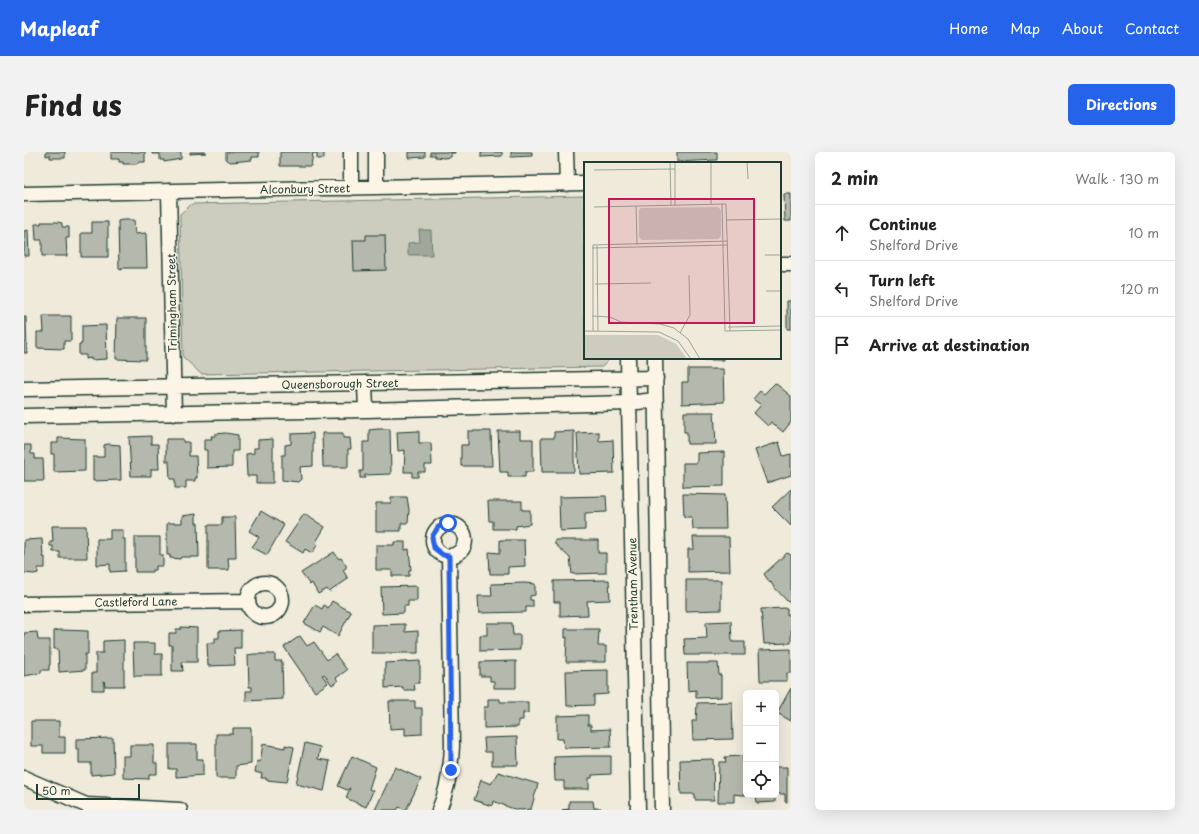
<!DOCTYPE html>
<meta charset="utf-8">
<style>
body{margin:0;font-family:"Playpen Sans",sans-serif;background:#f2f2f2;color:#222}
.controls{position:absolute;right:12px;bottom:12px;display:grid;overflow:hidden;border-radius:6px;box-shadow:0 4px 16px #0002}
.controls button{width:36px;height:36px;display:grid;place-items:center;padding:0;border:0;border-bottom:1px solid #e0e0e0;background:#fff;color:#222;font:20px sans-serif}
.scale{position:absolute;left:12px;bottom:10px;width:104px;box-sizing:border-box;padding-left:4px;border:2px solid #1f3d34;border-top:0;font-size:11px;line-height:14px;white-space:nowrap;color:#1f3d34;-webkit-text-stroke:3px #fcf5e5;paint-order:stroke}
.stop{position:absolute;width:12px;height:12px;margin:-9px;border:3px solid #2563eb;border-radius:50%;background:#fff}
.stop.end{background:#2563eb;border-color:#fff;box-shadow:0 1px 4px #0008}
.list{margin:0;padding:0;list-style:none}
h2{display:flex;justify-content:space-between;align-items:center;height:52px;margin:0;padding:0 16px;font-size:17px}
h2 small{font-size:13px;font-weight:400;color:#767676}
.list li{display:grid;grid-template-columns:26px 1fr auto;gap:12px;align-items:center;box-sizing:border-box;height:56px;padding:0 16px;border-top:1px solid #e0e0e0}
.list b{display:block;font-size:15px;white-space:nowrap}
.list p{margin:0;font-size:13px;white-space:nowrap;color:#767676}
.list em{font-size:13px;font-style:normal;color:#767676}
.icon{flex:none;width:22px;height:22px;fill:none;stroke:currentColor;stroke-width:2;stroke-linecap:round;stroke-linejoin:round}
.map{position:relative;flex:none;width:767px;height:658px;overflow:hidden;border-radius:6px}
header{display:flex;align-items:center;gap:24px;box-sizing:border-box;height:56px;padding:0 20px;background:#2563eb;color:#fff}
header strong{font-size:19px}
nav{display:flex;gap:22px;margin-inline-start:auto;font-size:14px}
.intro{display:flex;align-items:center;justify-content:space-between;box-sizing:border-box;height:96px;padding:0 24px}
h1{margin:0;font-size:28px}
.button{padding:10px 18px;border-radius:6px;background:#2563eb;color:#fff;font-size:14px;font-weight:700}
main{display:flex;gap:24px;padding:0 24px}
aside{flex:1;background:#fff;border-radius:6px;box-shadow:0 4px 16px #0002}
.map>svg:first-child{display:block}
.green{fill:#cccdbf;stroke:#76857a}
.water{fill:#9fa89a;stroke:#6c7d71}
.building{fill:#b5b9ad;stroke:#1f3d34}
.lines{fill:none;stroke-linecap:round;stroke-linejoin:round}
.minor-casing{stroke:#1f3d34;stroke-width:17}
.minor{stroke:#fcf5e5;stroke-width:14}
.route{stroke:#2563eb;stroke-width:5}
.labels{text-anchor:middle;stroke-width:3;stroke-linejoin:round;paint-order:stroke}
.street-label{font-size:11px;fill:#1f3d34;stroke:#fcf5e5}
.inset-road{fill:none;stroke:#9ca598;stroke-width:1}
.view{fill:#c2185b;fill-opacity:0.15;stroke:#c2185b;stroke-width:2}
.inset-edge{fill:none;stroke:#1f3d34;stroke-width:2}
</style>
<header>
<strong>Mapleaf</strong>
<nav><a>Home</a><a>Map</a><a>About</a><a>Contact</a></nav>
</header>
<div class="intro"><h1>Find us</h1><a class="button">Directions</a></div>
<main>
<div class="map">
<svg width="767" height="658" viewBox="0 0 767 658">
<rect width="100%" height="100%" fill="#efeada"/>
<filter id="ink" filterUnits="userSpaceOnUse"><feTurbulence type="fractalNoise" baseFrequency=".025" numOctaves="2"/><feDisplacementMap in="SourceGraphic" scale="8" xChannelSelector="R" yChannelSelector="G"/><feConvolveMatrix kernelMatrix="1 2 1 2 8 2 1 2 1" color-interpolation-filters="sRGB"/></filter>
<g filter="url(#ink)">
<path class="green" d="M561 44V206H587L578 215 177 222 159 205 156 62 168 52Z"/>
<path class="water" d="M395 78H407L408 103H384V91L396 90Z"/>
<path class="building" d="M22 0H41V6H26V3L22 4Z
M87 0H121V10H116L112 12H99V10H95V7H87Z
M128 0H157V7L140 10V8H136V2H128Z
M166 0H182V1L166 2Z
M202 0H235V5H228V8L207 10 202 8Z
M256 0H300V7H293V1H289L287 14H256Z
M385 0H401V5L385 6Z
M406 0H431V1H427V5L420 6 411 5V3H406Z
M457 0H478V4L457 5Z
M487 0H508V4L487 5Z
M653 0H693V8L653 10Z
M760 42H767V69H761Z
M99 68H110L111 82 122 81 123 116H98V118L95 117 94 69Z
M17 70H33L38 71V75H45V86H42L43 104H18V88H12L11 72H17Z
M68 70H84V105H57V81H68Z
M4 78 5 104H0V79Z
M342 83H361L362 118 330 119 329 88H342Z
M763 149H767V177H763Z
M19 164H47V189H40V197L13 196V180H20Z
M0 165H2L3 201H0Z
M93 166H122V208L92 207Z
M82 173 83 207 67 208V206L62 207V203H55V192H58V174Z
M665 206H699V208H665Z
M664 217H699L700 250 658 252V230H664Z
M751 231 767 244V270L759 280 747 270 744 274 730 261 737 253 729 247 736 239 740 242Z
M660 260H690L692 292H663V280H660Z
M354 277H366L367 322 341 323V326H336V319H339V290H345V278Z
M395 279V291H407L408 313H401V320H394V325H388V320H380L381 298 374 299 373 280Z
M444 279H467L468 314H437V293H444Z
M474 279H496V287H509V320H501V325H484V320H476Z
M550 279V320H518L517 286H530V280Z
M575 280V289L589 288 590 321 555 322 553 281Z
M201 281 214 283V299H208V315L183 316V298H180V287H188L187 284H191V282Z
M289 281V314L276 315 277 327 274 330 258 328V303H261V293L267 292V282Z
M298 281H319V286H326L327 297H324V315H299Z
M127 284V292H134L135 317H127V324H107L105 285Z
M34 286 61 287V319L30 320V302H27V291H34Z
M142 287H159V290H165V304H172L173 326H171V329H162V336H151V327H146L145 309H142Z
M249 287V331H232V324H223L222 302 230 301V296H234V288Z
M755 290 759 304 767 302V323L743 331 731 298Z
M84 292 96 293 97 328 69 329V305H80V293Z
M0 293H7V302H11V307H19L20 329H0Z
M700 300V334L659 335V311H673V301Z
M767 337V374L748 355Z
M659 342 701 343 702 377H669L668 365H660Z
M582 344 583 360 561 361V378L536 379 535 345Z
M367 345H383L385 358 384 371H377V379H352V351H367Z
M464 349H498V358H506V372L492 374V377H469V369H465Z
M237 359 260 373 243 403 228 395 235 385 225 379Z
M172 362V371H174L175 405H157L156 407 146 406V403H143V371H158V364Z
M280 362 301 375 292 390 294 392 288 401 281 397 279 401 261 390Z
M198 365H211L212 406H204L205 418H184V373H198Z
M28 374H62L63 406H36V400H29V394H26V390H29Z
M86 378H99V387H101V419L86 420V412L73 413V387H86Z
M111 385H136V403H139V414H132V418H128V420H111Z
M669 385H705L706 419 664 420V397H670Z
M18 387 19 405H21V416H14V421L10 422 0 421V388Z
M476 388H500L501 414 484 415V422H466L465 400 476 401Z
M531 388H574V401H582V421L548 422 546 406 531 392Z
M370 390H381V398L385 397 387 418H385V424H368V418H352V393H370Z
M310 400 315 407 317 406 322 413V416L319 418 324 427 305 440 303 437 294 442 288 431 286 433 277 421Z
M763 401 767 403V449L764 450 749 434 747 430 746 431 740 422Z
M585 428 586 448 563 449 564 463 536 464V450H530V429Z
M662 428H697V458L662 459Z
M501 431 511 432V443L506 444V448H509V455H502V460L455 461 454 444H468L467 432Z
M393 434V449H384V454H380V461L358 462 357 435Z
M308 449 327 460 314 484 299 475 296 480 280 471 291 453 298 457 300 453 304 456Z
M763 456V463H767V491L740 492 737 457Z
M707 469 708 490H721V503H661L660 487 683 486 682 470Z
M463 471H488L489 483H496V498L456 499V483H463Z
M381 472V480L394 479V501H348V473Z
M157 475 173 476V510H158L159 519H148V493H145V481H152V477H157Z
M541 477H575L574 494H582V510H542L543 485 541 486Z
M36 478 64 479V502H61V518L35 520 34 497H30V479Z
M217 478V496H210L211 513 184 514 183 491H191V486H195V479Z
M13 480 14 488H26V513H25V518H17V521L0 524V481Z
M276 484 283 494 290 490 303 508 311 502 323 518 312 526 314 529 308 533 300 522 298 523 304 531 291 540 260 495Z
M100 488V534H81L80 529V538H68V521H72V501H79V489Z
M109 491H131V502H138V524H110Z
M767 497V521H763V529H736L735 498Z
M230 502H251V509H258L259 547 222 549V539H228V535H225L224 503Z
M396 509V527L395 531H390L391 538H379V535L361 536V511Z
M492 509V536H470V529H466V524H456V510Z
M663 511H694L695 523H697V545L672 546V538L664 539Z
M584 518V542L570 543V553L543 554 542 519Z
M767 536V569L753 561Z
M464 547H476V550H504V561H499V568H494V575L460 576V555H464Z
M365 549H391V556H398V582L381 583V576L366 577Z
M708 550 709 587 669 588 668 569H672L673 551Z
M564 563V573H567V578L586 577 587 595 540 596 539 587H533V564Z
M7 569H35V585H41V601H19V594H7Z
M209 576H227V612L212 614V626H192V582H209Z
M493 585 494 613H468V600H461L460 586Z
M89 586 90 621 67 623V611H55V597H52V587Z
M281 591 296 595 294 607 306 609 300 639 272 632Z
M145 592H173V607H179V623L152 625V617H145Z
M239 592 261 596V593L270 595 263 630 242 628V626H237L238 622 231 620 233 609 236 610Z
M106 593H130V611H133V622H125V627L99 626V604H106Z
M328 604 352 615 345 637 349 639 342 655 322 646 326 636 323 638 314 634Z
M563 604H587V622L568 623V626H565V637H540V629H531L530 605Z
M719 604V610H722V643H727H717L710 642V650H694L695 610H702L701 605Z
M689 607 690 648H671V642H657L656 608Z
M371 615 397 627 382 658 375 655 373 658H351Z
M752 615H763V650H761V642H752Z
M474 620 514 632 507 657 497 658 487 656 469 649 468 654 450 648 457 628 467 632Z
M732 643H751V650L733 651Z
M545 649H569L570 656H577V658H538L545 657Z"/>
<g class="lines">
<g class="minor-casing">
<path id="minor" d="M327 0V36
M352 0V35
M542 0 543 32
M145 39 150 262
M0 42 561 31
M756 112H767
M604 206 614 658
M631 206 638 658
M341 231 342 258
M0 237 632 226
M0 264 342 258 605 251 631 248
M409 388a16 16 0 1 1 32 0a16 16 0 1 1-32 0Z
M224 448a17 17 0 1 1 34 0a17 17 0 1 1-34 0Z
M0 452 224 449
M0 626 62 653 156 658
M415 658C424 637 427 617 428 594L425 404"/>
</g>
<use href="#minor" class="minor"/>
</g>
</g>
<g class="lines" filter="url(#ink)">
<path class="route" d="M424 371 414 375 408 385 410 396 419 403 425 404 427 618"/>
</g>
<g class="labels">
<g class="street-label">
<text transform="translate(281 37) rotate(-1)" y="4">Alconbury Street</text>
<text transform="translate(148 151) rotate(-91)" y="4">Trimingham Street</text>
<text transform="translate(316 232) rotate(-1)" y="4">Queensborough Street</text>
<text transform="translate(609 432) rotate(-91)" y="4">Trentham Avenue</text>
<text transform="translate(112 450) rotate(-1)" y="4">Castleford Lane</text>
</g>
</g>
<g transform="translate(560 10)">
<rect width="197" height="197" fill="#efeada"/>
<path d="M134 45 137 48V74L134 77 58 78 55 75V48L57 46ZM0 173H74L92 182 103 197H0Z" fill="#cccdbf"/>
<path class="inset-road" d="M86 0 87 43M91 0V43M127 0V42M163 0 164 17M10 8 91 7M138 42 141 169 197 168M52 44 53 83M10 45 142 42 146 169M142 58 197 57M13 84 14 169M8 86 144 83M181 93H197M11 122 67 121M182 129H197M8 154 26 155 37 160 76 162 90 166 104 177 116 197M144 165 197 164M0 169 75 170 94 179 107 197M9 169V83L144 79M96 171 106 153 105 113"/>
<path class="view" d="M25 37H170V161H25Z"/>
<rect width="197" height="197" class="inset-edge"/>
</g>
</svg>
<div class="controls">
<button>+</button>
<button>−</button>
<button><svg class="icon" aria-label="locate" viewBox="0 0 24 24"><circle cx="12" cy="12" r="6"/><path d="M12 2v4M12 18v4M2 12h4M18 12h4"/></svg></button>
</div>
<div class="scale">50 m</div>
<div class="stop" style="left:424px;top:371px"></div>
<div class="stop end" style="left:427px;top:618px"></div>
</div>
<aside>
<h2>2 min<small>Walk · 130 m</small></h2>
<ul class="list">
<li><svg class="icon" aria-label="ahead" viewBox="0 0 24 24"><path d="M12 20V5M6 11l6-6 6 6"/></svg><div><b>Continue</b><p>Shelford Drive</p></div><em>10 m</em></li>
<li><svg class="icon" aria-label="left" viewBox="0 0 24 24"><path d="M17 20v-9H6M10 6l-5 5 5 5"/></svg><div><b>Turn left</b><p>Shelford Drive</p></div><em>120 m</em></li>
<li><svg class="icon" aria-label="arrive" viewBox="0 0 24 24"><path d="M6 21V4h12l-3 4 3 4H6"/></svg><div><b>Arrive at destination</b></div></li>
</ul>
</aside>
</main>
